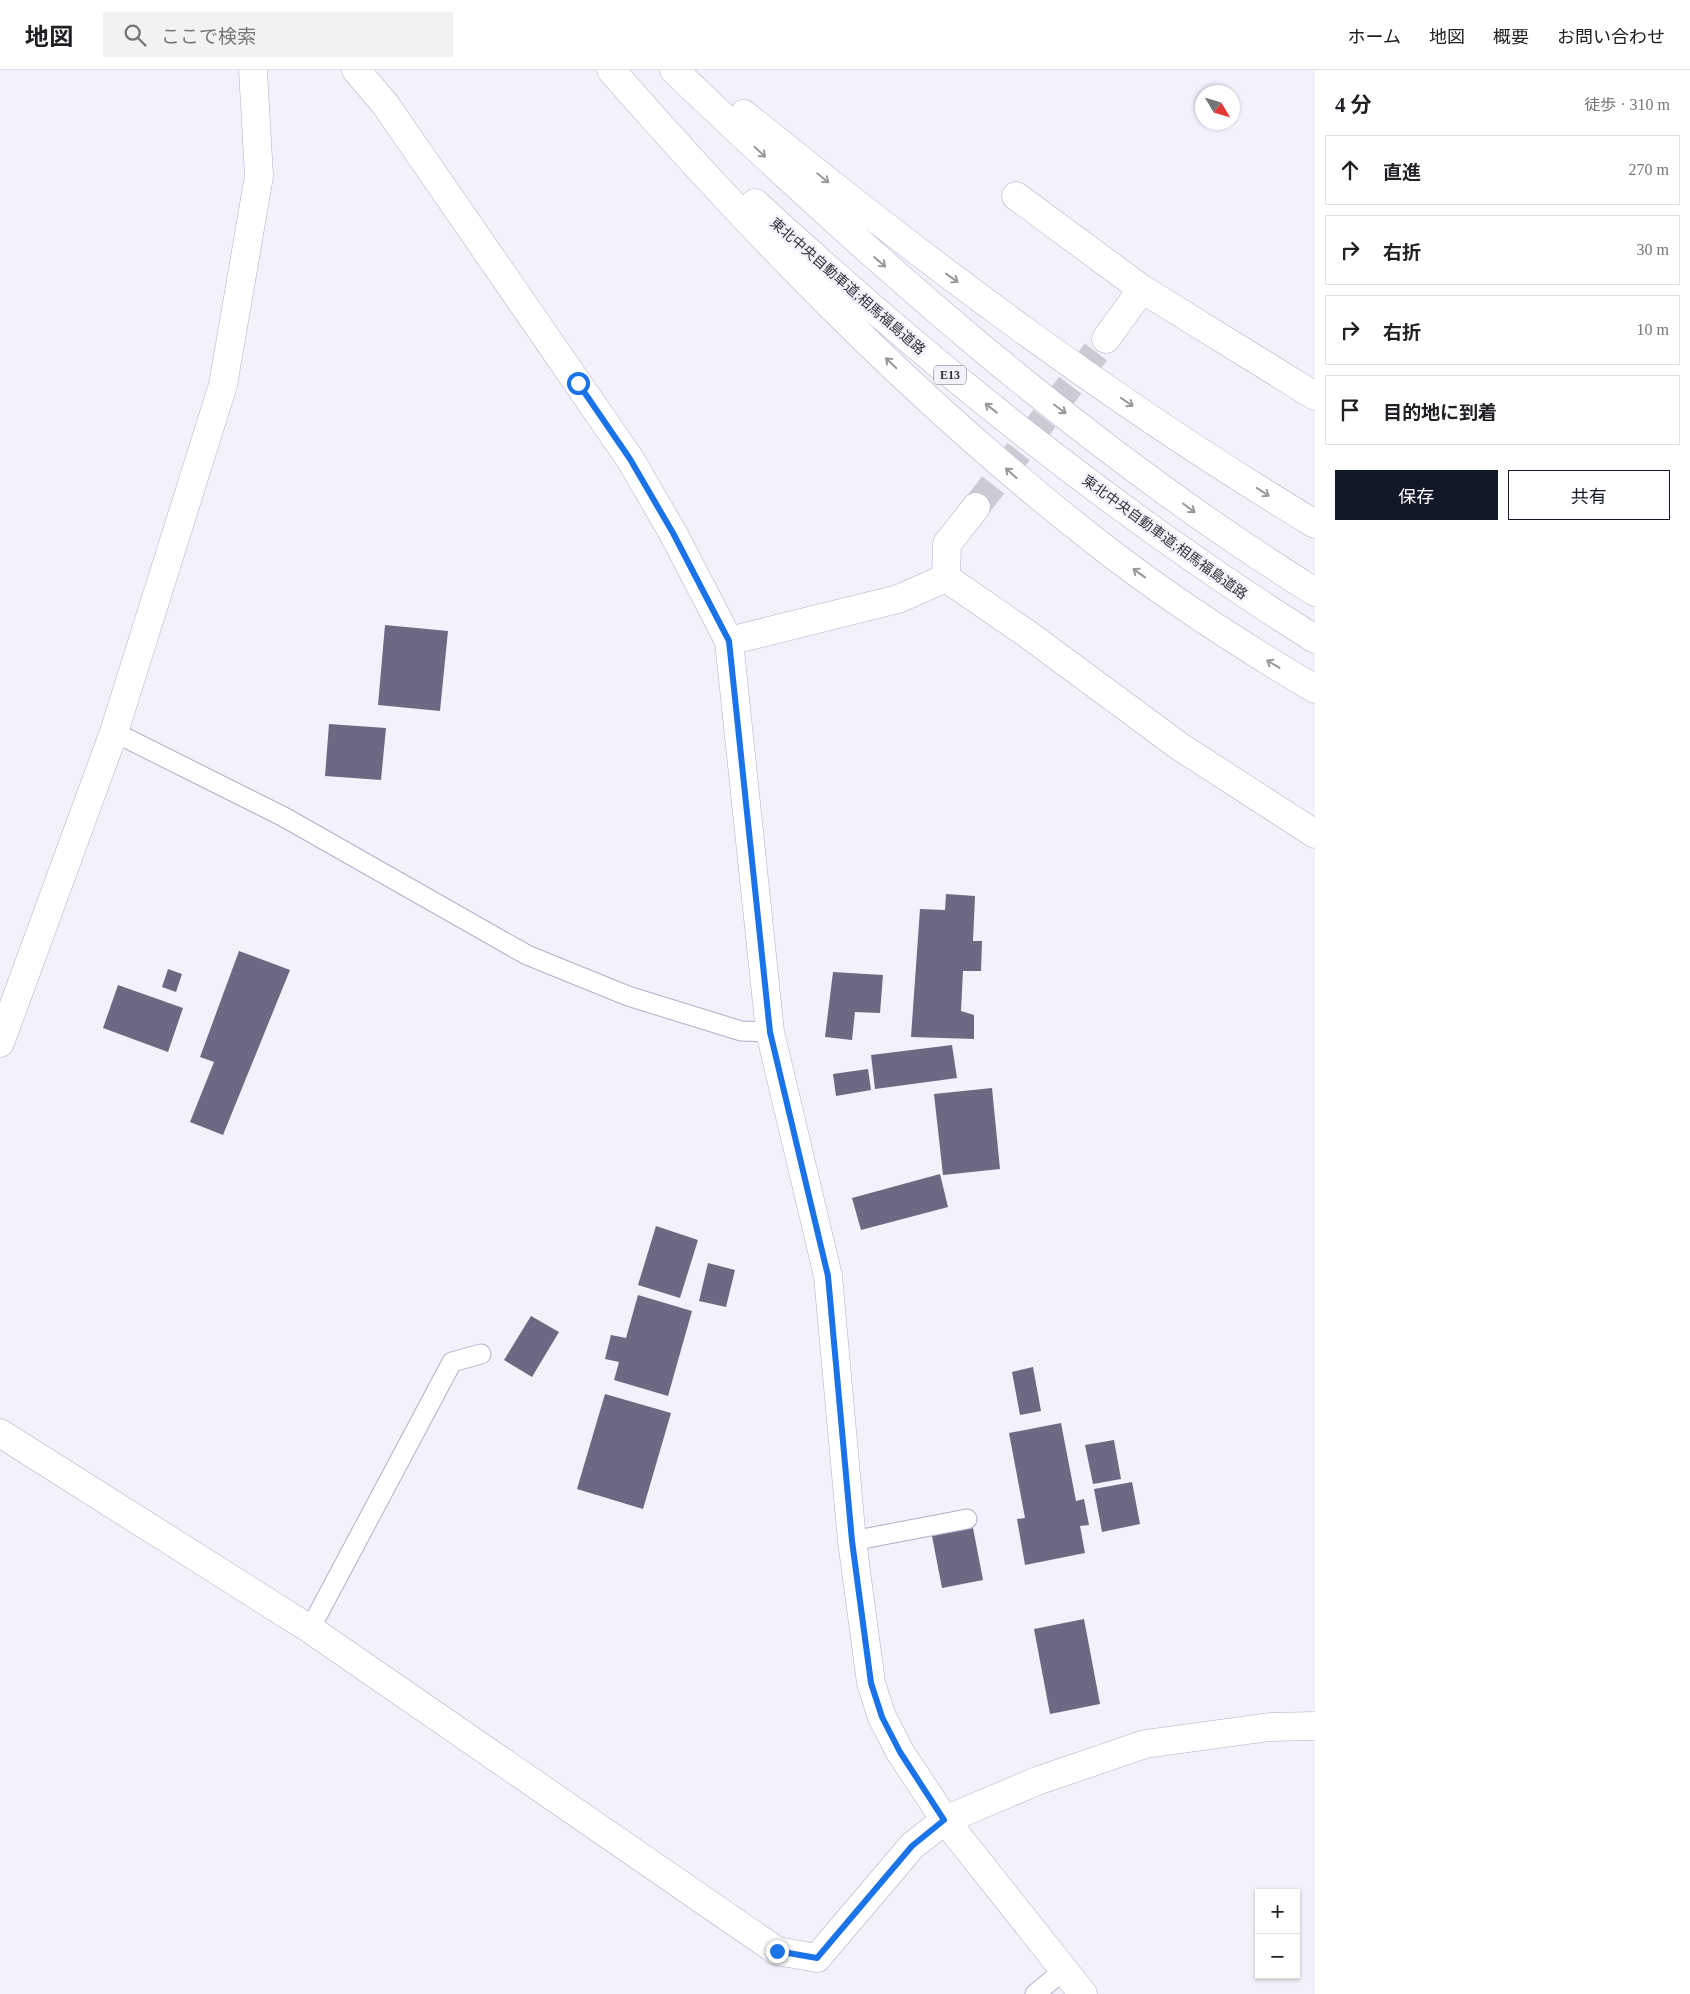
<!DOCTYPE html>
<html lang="ja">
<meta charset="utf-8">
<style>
body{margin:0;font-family:"Times New Roman","Noto Sans JP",serif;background:#f2f2f2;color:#202124}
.controls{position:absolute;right:15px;bottom:15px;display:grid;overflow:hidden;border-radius:0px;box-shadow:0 1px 4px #0004}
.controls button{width:45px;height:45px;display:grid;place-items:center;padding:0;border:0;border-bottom:1px solid #e0e0e0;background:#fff;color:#202124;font:25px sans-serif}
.compass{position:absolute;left:1195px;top:15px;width:45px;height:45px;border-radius:50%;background:#fff;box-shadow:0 1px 4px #0004;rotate:128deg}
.stop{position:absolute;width:15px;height:15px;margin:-11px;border:4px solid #1a73e8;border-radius:50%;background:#fff}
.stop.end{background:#1a73e8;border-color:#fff;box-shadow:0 1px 5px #0008}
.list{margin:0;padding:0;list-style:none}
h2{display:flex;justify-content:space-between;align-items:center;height:65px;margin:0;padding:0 20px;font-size:21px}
h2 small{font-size:16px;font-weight:400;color:#757577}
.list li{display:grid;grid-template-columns:32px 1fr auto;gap:15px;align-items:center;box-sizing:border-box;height:70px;margin:0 10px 10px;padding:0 10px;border:1px solid #e0e0e0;border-radius:0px}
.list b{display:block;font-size:19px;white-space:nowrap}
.list em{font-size:16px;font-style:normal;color:#757577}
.actions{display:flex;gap:10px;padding:15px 20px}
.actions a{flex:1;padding:11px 0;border:1px solid #111827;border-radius:0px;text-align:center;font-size:18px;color:#111827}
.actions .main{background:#111827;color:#fff}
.icon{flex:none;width:28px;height:28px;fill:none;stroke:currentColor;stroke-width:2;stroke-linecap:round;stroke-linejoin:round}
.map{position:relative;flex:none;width:1315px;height:1924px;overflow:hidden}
header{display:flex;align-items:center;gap:30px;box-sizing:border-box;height:70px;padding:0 25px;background:#fff;border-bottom:1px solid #e0e0e0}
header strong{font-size:24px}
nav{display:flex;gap:28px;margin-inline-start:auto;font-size:18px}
.search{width:350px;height:45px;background:#f2f2f2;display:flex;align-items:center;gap:12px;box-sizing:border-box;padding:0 18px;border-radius:0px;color:#757577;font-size:19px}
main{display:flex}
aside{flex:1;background:#fff}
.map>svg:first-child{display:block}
.building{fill:#6e6982}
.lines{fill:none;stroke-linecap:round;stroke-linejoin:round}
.street-tunnel{stroke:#cccad5;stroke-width:28;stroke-dasharray:28 14;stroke-linecap:butt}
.lane-casing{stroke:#b4aeca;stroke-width:21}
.street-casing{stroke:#b4aeca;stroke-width:29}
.secondary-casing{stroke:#b4aeca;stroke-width:29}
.highway-casing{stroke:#b4aeca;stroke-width:29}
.lane{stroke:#fff;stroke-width:19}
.street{stroke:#fff;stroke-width:28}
.secondary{stroke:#fff;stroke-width:28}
.highway{stroke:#fff;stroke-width:28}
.oneway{stroke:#98989d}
.route{stroke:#1a73e8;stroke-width:6}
.labels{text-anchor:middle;stroke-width:5;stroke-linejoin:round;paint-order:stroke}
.shield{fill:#f3f1fc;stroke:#6c6a75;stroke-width:1}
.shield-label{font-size:12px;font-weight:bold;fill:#32303b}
.street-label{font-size:14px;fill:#32303b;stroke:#f3f1fc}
</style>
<header>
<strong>地図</strong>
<div class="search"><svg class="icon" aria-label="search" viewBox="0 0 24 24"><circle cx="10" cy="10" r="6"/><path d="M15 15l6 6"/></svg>ここで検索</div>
<nav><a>ホーム</a><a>地図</a><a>概要</a><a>お問い合わせ</a></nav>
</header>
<main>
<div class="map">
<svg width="1315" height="1924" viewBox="0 0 1315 1924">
<rect width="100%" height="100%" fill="#f3f1fc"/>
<path class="building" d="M385 555 448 561 440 641 378 635Z
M329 654 386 658 381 710 325 706Z
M946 824 975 826 973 871H982L981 901H963L961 941 974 945V969L911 967 920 839 945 840Z
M239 881 290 900 223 1065 190 1052 214 992 200 987Z
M168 899 182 904 176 922 162 917Z
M833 902 883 905 880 943 855 942 852 970 825 967Z
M118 915 183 938 168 982 103 958Z
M952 975 957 1008 875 1019 871 985Z
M868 999 871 1020 836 1026 833 1004Z
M992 1018 1000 1099 943 1105 934 1024Z
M940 1104 948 1137 861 1160 852 1128Z
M656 1156 698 1170 680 1228 638 1215Z
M708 1193 735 1200 726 1237 699 1231Z
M638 1225 692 1241 668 1326 614 1310 619 1292 605 1289 611 1265 626 1268Z
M531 1246 559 1262 532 1307 504 1290Z
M1033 1297 1041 1341 1020 1345 1012 1302Z
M605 1324 671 1343 643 1439 577 1419Z
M1061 1353 1076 1431 1084 1429 1089 1455 1080 1456 1085 1483 1025 1495 1017 1449 1025 1448 1009 1363Z
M1114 1370 1121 1409 1093 1414 1085 1375Z
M1132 1412 1140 1454 1102 1462 1094 1419Z
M973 1458 983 1510 942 1518 932 1466Z
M1084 1549 1100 1634 1050 1644 1034 1559Z"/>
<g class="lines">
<path class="street-tunnel" d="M976 437 1106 269"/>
<g class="lane-casing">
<path id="lane" d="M114 662 284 747 527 885 628 926 741 961 770 962
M852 1471 967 1449
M310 1559 452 1292 481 1284
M1035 1924 1064 1900"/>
</g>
<g class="street-casing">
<path id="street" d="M356 0 385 34 630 389 673 463 729 571 770 962 828 1206 852 1471 871 1613 882 1647 900 1682 945 1750 1083 1924
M1016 126 1142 219 1315 326
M1106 269 1142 219
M976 437 947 474 946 508 1026 563 1179 676 1315 764
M729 571 898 529 946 508
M0 1363 310 1559 777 1881 817 1888 912 1776 945 1750 1037 1711 1145 1674 1270 1657 1315 1656"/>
</g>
<g class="secondary-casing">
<path id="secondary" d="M0 973 114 662 223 315 259 106 253 0"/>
</g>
<g class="highway-casing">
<path id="highway" d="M611 0C759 169 918 333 1095 471 1165 526 1239 574 1315 619
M674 0C873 190 1081 376 1315 522
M744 44C926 192 1114 333 1315 454
M755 133C930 294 1113 442 1315 569"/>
</g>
<use href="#lane" class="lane"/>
<use href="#street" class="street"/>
<use href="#secondary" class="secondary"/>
<use href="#highway" class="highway"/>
</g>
<defs><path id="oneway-shaft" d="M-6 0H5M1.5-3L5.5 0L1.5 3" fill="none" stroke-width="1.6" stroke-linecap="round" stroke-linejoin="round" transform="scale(1.25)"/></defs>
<g class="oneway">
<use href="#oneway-shaft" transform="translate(760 82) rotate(43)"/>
<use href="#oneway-shaft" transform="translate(823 108) rotate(39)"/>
<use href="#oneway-shaft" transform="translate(880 192) rotate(40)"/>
<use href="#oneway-shaft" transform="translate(952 208) rotate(36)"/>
<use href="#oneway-shaft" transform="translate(891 293) rotate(-136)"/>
<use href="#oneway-shaft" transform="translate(1127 332) rotate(34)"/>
<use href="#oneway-shaft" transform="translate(991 338) rotate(-142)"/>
<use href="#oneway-shaft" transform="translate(1060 339) rotate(37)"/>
<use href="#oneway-shaft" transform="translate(1011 403) rotate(-138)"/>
<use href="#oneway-shaft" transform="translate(1263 422) rotate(33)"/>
<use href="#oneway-shaft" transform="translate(1189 438) rotate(37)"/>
<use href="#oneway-shaft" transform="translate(1139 503) rotate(-144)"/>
<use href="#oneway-shaft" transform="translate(1273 594) rotate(-149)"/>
</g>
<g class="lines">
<path class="route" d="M578 313 630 389 673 463 729 571 770 962 828 1206 852 1471 871 1613 882 1647 900 1682 944 1750 912 1776 817 1888 777 1881"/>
</g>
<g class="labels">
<rect class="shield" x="934" y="295.5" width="32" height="19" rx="4"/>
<g class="shield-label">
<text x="950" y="309">E13</text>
</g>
<g class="street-label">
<text transform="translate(848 216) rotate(41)" y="5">東北中央自動車道;相馬福島道路</text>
<text transform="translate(1165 467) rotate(36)" y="5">東北中央自動車道;相馬福島道路</text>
</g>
</g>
</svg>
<div class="controls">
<button>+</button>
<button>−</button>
</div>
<svg class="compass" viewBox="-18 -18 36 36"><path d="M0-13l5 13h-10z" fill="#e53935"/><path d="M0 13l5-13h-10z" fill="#757577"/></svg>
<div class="stop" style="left:578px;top:313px"></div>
<div class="stop end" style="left:777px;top:1881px"></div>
</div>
<aside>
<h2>4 分<small>徒歩 · 310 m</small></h2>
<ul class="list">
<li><svg class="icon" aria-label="ahead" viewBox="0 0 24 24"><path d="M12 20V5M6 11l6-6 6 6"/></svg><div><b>直進</b></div><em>270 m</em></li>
<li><svg class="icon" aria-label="right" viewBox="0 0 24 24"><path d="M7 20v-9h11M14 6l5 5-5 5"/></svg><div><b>右折</b></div><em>30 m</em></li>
<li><svg class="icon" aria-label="right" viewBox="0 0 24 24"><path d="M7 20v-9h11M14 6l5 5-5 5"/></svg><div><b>右折</b></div><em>10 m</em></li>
<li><svg class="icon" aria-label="arrive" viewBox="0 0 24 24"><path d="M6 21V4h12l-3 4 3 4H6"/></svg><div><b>目的地に到着</b></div></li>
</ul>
<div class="actions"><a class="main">保存</a><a>共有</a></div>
</aside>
</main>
